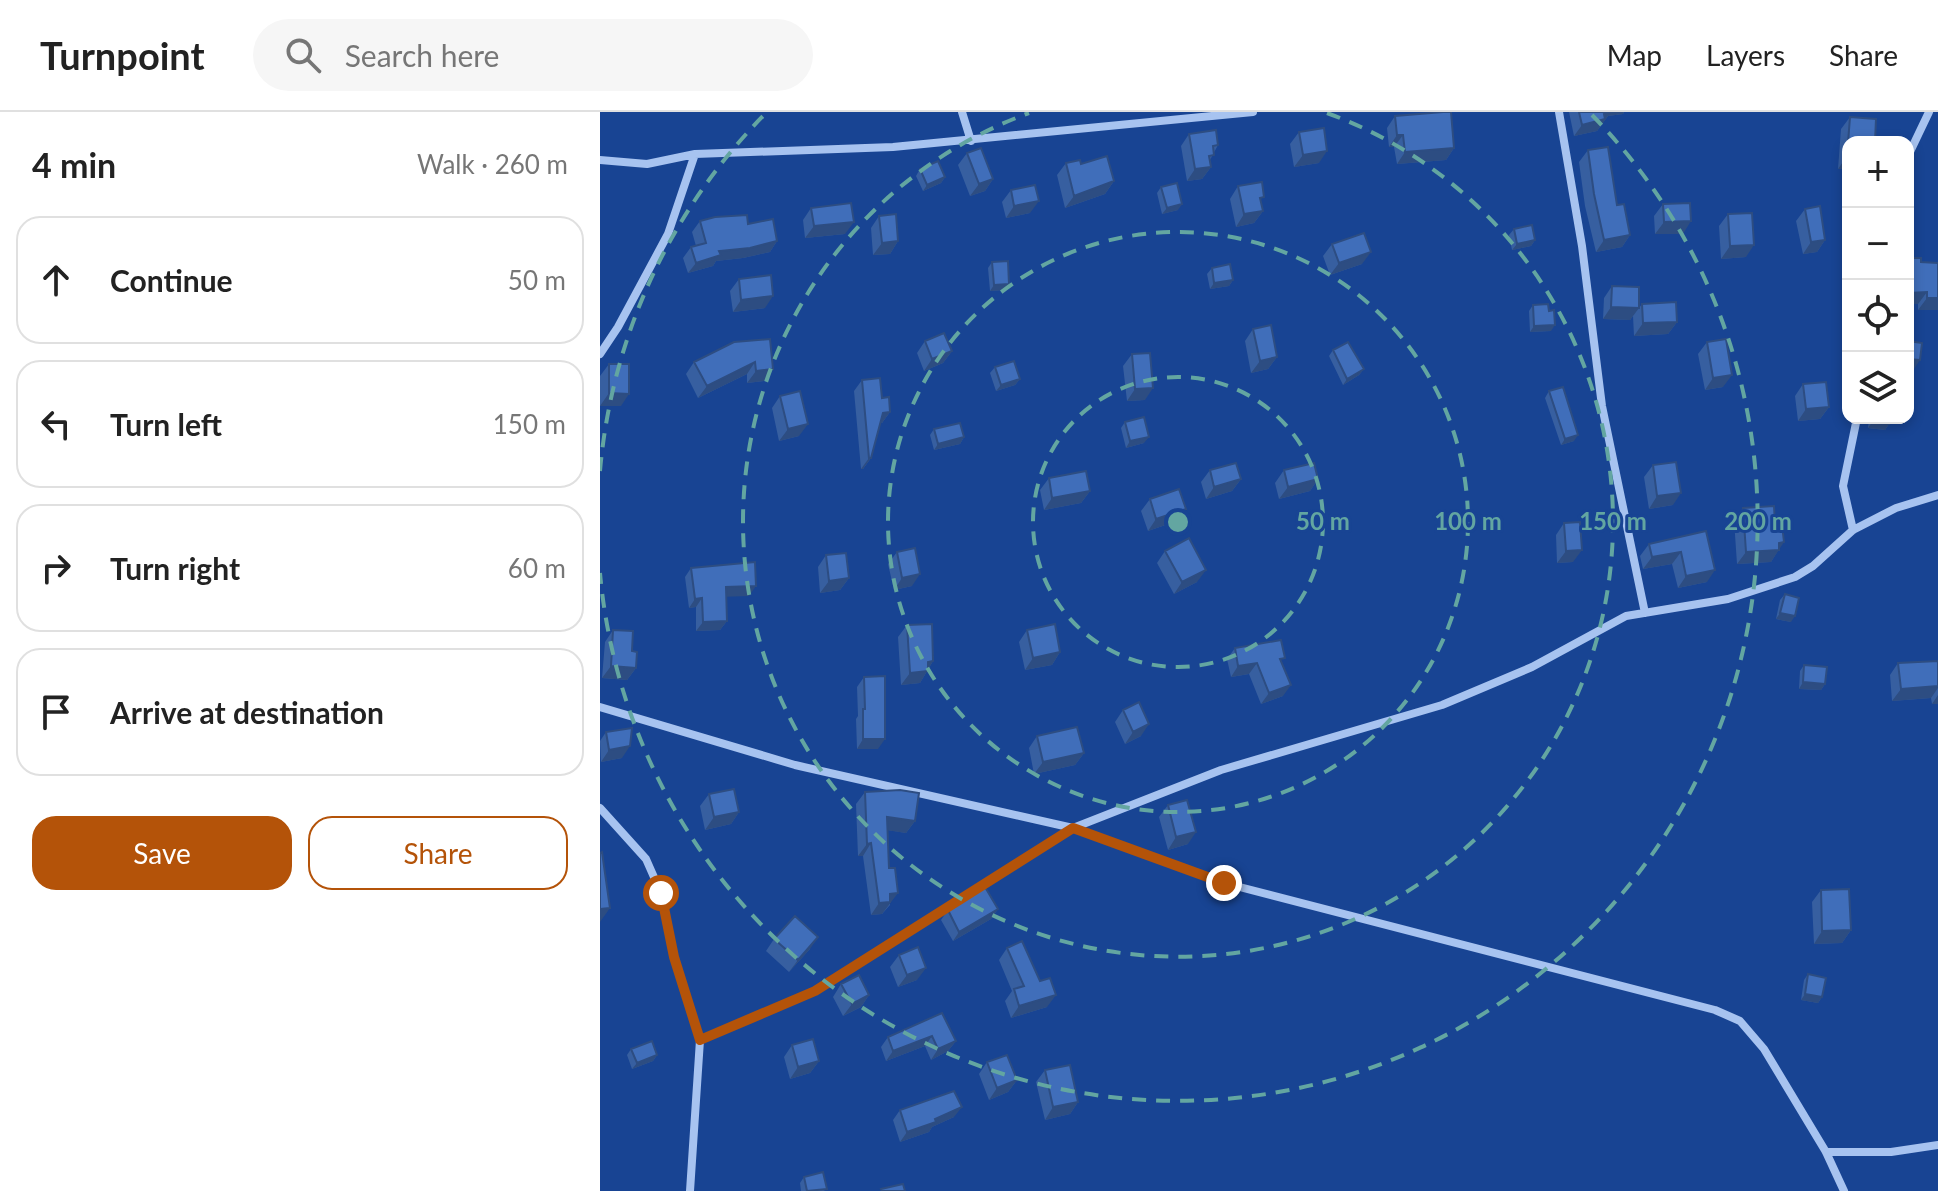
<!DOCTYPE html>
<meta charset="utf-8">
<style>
body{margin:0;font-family:Lato,sans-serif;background:#f6f6f6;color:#222}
.controls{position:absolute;right:24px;top:24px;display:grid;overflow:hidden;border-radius:16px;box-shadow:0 4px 12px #0003}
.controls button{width:72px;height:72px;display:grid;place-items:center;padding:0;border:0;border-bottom:2px solid #e0e0e0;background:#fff;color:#222;font:40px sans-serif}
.stop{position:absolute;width:24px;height:24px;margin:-18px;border:6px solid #b45309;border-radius:50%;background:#fff}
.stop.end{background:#b45309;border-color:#fff;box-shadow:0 2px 8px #0008}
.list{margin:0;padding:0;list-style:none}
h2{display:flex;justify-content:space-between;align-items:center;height:104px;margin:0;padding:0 32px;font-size:34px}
h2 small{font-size:26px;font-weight:400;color:#767676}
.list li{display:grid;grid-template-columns:52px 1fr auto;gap:24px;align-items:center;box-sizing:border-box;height:128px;margin:0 16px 16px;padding:0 16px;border:2px solid #e0e0e0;border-radius:24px}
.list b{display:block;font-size:30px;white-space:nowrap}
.list em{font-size:26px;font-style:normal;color:#767676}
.actions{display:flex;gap:16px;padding:24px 32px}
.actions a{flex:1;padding:18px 0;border:2px solid #b45309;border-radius:24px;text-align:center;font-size:28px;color:#b45309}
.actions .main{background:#b45309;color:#fff}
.icon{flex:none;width:44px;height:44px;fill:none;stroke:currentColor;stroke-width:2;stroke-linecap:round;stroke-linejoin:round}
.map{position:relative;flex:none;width:1338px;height:1079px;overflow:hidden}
header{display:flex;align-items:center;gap:48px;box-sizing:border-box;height:112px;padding:0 40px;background:#fff;border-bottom:2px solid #e0e0e0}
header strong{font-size:38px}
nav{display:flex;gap:44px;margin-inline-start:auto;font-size:28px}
.search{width:560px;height:72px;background:#f6f6f6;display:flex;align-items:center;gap:20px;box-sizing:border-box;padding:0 28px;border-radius:44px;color:#767676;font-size:30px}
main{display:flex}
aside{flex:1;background:#fff}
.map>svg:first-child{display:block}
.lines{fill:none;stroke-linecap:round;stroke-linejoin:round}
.minor{stroke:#a7c3f0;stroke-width:8}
.wall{fill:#375fa0}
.shaded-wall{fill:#2d4d82}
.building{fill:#406eba;stroke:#2d4d82;stroke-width:2}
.route{stroke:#b45309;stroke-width:10}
.ring{fill:none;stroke:#63a6a1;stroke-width:4;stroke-dasharray:14 10}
.centre{fill:#63a6a1;stroke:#184493;stroke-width:4}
.ring-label{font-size:24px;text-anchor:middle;font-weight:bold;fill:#63a6a1;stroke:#184493;stroke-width:6;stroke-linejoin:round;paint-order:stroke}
</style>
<header>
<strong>Turnpoint</strong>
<div class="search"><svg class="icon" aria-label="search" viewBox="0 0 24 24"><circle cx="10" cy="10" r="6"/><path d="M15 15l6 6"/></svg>Search here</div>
<nav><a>Map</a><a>Layers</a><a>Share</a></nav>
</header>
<main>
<aside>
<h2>4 min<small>Walk · 260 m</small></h2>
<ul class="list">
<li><svg class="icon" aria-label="ahead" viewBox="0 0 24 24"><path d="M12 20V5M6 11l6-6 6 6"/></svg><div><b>Continue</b></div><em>50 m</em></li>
<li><svg class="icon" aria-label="left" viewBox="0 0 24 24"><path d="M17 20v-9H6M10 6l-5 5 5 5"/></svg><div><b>Turn left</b></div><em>150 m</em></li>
<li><svg class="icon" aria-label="right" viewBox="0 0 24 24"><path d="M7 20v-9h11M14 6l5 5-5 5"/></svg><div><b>Turn right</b></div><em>60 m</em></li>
<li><svg class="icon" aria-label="arrive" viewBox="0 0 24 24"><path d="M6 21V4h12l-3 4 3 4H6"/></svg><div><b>Arrive at destination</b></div></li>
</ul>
<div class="actions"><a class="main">Save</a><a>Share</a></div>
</aside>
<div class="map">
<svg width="1338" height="1079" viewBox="0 0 1338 1079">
<rect width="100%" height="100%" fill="#184493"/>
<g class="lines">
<path class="minor" d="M362 0 371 29
M959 0 982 134 1002 294 1045 501
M1308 44 1329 0
M0 48 47 52 95 42 293 35 653 0
M0 242 18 215 68 122 95 42
M1253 418 1243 374 1257 306
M0 595 195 653 473 716 624 771 1115 898 1140 909 1164 937 1226 1040 1244 1079
M0 696 46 747 61 781 74 845 100 928 90 1079
M100 928 215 879 473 716 621 658 842 593 932 555 1026 504 1128 487 1195 465 1213 454 1253 418 1296 396 1338 383
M1226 1040H1291L1338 1033"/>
</g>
<path class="wall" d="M969 0H1024L1023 2 1008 4 997 19 974 24Z
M795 4 854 36 846 48 797 52 794 35H789L787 16Z
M1250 5 1248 57H1238L1241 17Z
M699 20 719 51 694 55 690 32Z
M589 22 618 33 610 48 611 55 602 67 587 69 581 34Z
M988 38 1030 123 1022 135 996 140 985 94 979 50Z
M367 41 393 67 385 79 370 84 358 53Z
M466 51 481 52 514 69 505 82 465 96 457 63Z
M320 57 345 65 341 71 323 79 316 64Z
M638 74 663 99 654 111 636 115 630 87Z
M561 75 578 98 562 102 557 81Z
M411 78 430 101 406 106 402 90Z
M1063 92 1083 122H1055L1054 104Z
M211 96 245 122 205 126 203 108Z
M1205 97 1225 128 1217 140 1203 142 1196 109Z
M1128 102 1146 145 1121 147 1119 114Z
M279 104 298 129 290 142 273 143 271 116Z
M100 109 148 112 177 129 170 140 143 146 116 149 113 154 88 161 83 146 91 135 96 134 92 120Z
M914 117 935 128 931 134 912 138 909 123Z
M732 132 762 152 730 163 723 144Z
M1308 146 1321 150 1338 198H1318V192H1308Z
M392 150 409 172 405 178 390 179 388 156Z
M612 156 633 168 629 174 610 177 607 162Z
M139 167 165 196 133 200 130 179Z
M1012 174 1039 196 1042 192 1077 210 1068 222 1034 224 1033 204 1030 208 1003 207 1004 186Z
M933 193 951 219 930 220 929 199Z
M653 217 677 245 668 257 651 261 645 229Z
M170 227 164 269 147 271V262L98 286 86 262 94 250Z
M325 229 352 239 343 251 324 259 317 241Z
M1107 230 1123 275 1105 278 1098 242Z
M733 238 764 257 759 263 743 273 729 244Z
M532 242 545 288 527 289 523 254Z
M9 252 21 294H0V264Z
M395 255 420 267 415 273 396 279 390 261Z
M262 268 290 300 282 311H280L271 346 263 357H261L254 279Z
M1203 272 1229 295 1220 307 1198 309 1195 284Z
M949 279 974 329 961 333 945 286Z
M180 284 199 324 179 329 172 296Z
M1269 306H1290L1289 312 1285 318 1268 316Z
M525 310 544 331 526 336 521 316Z
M334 317 364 325 360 332 334 338 330 323Z
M1053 353 1073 393 1049 397 1044 365Z
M610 358 641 367 632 379 606 387 601 370Z
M684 358 718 367 710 379 679 387 675 371Z
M449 366 490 379 481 391 444 398 440 378Z
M550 387 586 397 577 409 548 419 541 399Z
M1143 396 1175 413 1179 437 1171 450 1137 452 1134 408Z
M964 411 973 450 957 451 956 423Z
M1106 419 1107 470 1078 476 1072 452 1043 457 1040 444 1049 432Z
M565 439 597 470 574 482 557 451Z
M297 440 312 474 294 478 288 452Z
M226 443 249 466 240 478 220 481 218 455Z
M91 456 149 484H126L127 509 120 518 96 519V495L89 496 85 465Z
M1185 482 1191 510 1176 507 1180 488Z
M307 513 333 549 320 571 301 573 298 525Z
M13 518 32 539 36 556 27 568 2 566 5 530Z
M427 518 460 540 452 553 425 558 419 530Z
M635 536 682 550 683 584 661 592 649 562 631 565 627 547Z
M1338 549V592H1332L1331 586 1292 589 1290 563 1298 551Z
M1204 553 1225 572 1221 578 1199 577 1200 559Z
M264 565 278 637H257L256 607 258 604 257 575Z
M523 598 541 624 525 632 515 610Z
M6 620 22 646 1 650 0 629Z
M437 624 484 641 475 653 434 662 429 636Z
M265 680 315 709 306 721 288 718 290 793 282 802 271 803 263 744H258L256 692Z
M109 682 139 700 131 712 105 718 100 694Z
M568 693 588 732 568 738 559 705Z
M1221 778 1251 818 1242 831 1214 832 1212 790Z
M398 797 391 807 353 829 341 808 348 798Z
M174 827 210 837 189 860 166 839Z
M407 836 447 895 411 906 405 889 412 879 399 848Z
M299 843 317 868 298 875 290 855Z
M1208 862 1222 885 1218 891 1201 888 1204 868Z
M241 872 269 883 261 895 243 904 233 885Z
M342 901 356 929 348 939 331 948 325 934 286 949 281 935 288 925Z
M192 933 219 949 210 961 190 967 184 945Z
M31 937 57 943 53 949 32 957 27 943Z
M387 950 417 968 408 980 389 988 379 962Z
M445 958 478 990 470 1002 445 1008 436 970Z
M300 998 354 1005 332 1015 329 1020 300 1030 293 1008Z
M204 1065 225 1079H201L200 1071Z"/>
<path class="shaded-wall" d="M1005 0H1024L1023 2 1008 4 997 19 974 24 982 13Z
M797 23H803L794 35H789Z
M854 36 846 48 797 52 805 40Z
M727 39 719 51 694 55 703 43Z
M1247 44H1248V57H1238Z
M611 55 602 67 587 69 595 57Z
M345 65 341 71 323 79 327 73Z
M393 67 385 79 370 84 379 72Z
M514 69 505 82 465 96 474 84Z
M439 89 430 101 406 106 414 94Z
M582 92 578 98 562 102 567 96Z
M663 99 654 111 636 115 644 102Z
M1091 109 1083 122H1055L1064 110Z
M254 110 245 122 205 126 214 114Z
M1030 123 1022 135 996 140 1004 128Z
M935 128 931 134 912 138 917 132Z
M1225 128 1217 140 1203 142 1211 130Z
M177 129 170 140 143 146 116 149 113 154 88 161 96 151 119 139Z
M298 129 290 142 273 143 282 131Z
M1154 133 1146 145 1121 147 1130 134Z
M771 140 762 152 730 163 739 151Z
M633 168 629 174 610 177 614 171Z
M409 172 405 178 390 179 394 173Z
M1327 180 1318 192H1308V181Z
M173 184 165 196 133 200 141 188Z
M1327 186H1338V198H1318Z
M1011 195 1039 196 1030 208 1003 207Z
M1077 210 1068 222 1034 224 1043 211Z
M955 213 951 219 930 220 934 214Z
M352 239 343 251 324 259 332 247Z
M677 245 668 257 651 261 660 249Z
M1308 247 1320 248 1312 260H1308Z
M155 250 147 262 98 286 107 274Z
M173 257 164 269 147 271 156 259Z
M764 257 759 263 743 273 747 267Z
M1132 263 1123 275 1105 278 1113 266Z
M420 267 415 273 396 279 401 273Z
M553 276 545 288 527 289 535 277Z
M9 281 29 282 21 294H0Z
M1229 295 1220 307 1198 309 1206 297Z
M290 300 282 311 275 312 283 301Z
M1272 310 1289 312 1285 318 1268 316Z
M208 312 199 324 179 329 188 317Z
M978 323 974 329 961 333 965 327Z
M364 325 360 332 334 338 338 332Z
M549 325 544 331 526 336 530 329Z
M269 346H271L263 357H261Z
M641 367 632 379 606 387 614 375Z
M718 367 710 379 679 387 688 375Z
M490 379 481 391 444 398 452 386Z
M1081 381 1073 393 1049 397 1057 384Z
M586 397 577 409 548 419 556 407Z
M1184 430 1171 450 1137 452 1146 440Z
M982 438 973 450 957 451 966 439Z
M1081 440 1072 452 1043 457 1052 445Z
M606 458 597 470 574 482 582 470Z
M1115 458 1107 470 1078 476 1086 464Z
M320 462 312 474 294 478 302 466Z
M249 466 240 478 220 481 229 469Z
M156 474 149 484 119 485 126 475Z
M102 486 96 495 89 496 95 487Z
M1180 501 1195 504 1191 510 1176 507Z
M127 509 120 518 96 519 103 510Z
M460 540 452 553 425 558 433 546Z
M333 549 320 571 301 573 310 561 328 550Z
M657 551 649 562 631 565 638 554Z
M11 554 36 556 27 568 2 566Z
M1203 570 1225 572 1221 578 1199 577Z
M691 573 683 584 661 592 669 581Z
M1338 574V576L1331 586 1292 589 1301 577Z
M1338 583V592H1332Z
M549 612 541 624 525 632 533 620Z
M263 627H285L278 637H257Z
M30 634 22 646 1 650 9 638Z
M484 641 475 653 434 662 443 650Z
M139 700 131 712 105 718 114 705Z
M287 705 315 709 306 721 279 717Z
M596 720 588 732 568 738 576 725Z
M271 731 263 744H258L267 732Z
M298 781 282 802 271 803 279 791 290 782Z
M10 796 0 810V797Z
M398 797 391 807 353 829 359 820Z
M1251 818 1242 831 1214 832 1222 819Z
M218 825 210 837 189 860 198 848Z
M326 856 317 868 298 875 307 863Z
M1205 882 1222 885 1218 891 1201 888Z
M269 883 261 895 243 904 252 892Z
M456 883 447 895 411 906 419 894Z
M332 924 325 934 286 949 293 939Z
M356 929 348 939 331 948 338 937Z
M57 943 53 949 32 957 37 951Z
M219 949 210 961 190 967 198 955Z
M417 968 408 980 389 988 397 976Z
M478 990 470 1002 445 1008 453 995Z
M362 995 354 1005 332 1015 329 1020 300 1030 307 1020Z"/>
<path class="building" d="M843 0H851L854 36 805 40 803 23H797L795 4Z
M979 0H1010V1L1004 2 1005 7 982 13Z
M1250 5 1276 7 1275 30H1248V44H1247Z
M724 16 727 39 703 43 699 20Z
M616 18 618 33 613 34 614 43 609 44 611 55 595 57 589 22Z
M1008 35 1017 93 1024 92 1030 123 1004 128 994 82 988 38Z
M381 36 393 67 379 72 367 41Z
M507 44 514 69 474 84 466 51 480 48 481 52Z
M338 49 345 65 327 73 320 57Z
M662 70 664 85 660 86 663 99 644 102 638 74Z
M577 71 582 92 567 96 561 75Z
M435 73 439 89 414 94 411 78Z
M251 91 254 110 214 114 211 96Z
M1090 91 1091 109 1064 110 1063 92Z
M1220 94 1225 128 1211 130 1205 97Z
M1152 101 1154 133 1130 134 1128 102Z
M296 102 298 129 282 131 279 104Z
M147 103 148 112 173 107 177 129 150 136 119 139 121 143 96 151 91 135 106 131 100 109 115 105Z
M932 113 935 128 917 132 914 117Z
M764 121 771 140 739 151 732 132Z
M1308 146H1321V150L1338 151V186H1327V180L1308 181Z
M408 149 409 172 394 173 392 150Z
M630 152 633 168 614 171 612 156Z
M171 163 173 184 141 188 139 167Z
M1012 174 1039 175V196L1011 195Z
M1076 190 1077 210 1043 211 1042 192Z
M948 192 949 199 954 198 955 213 934 214 933 193Z
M671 213 677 245 660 249 653 217Z
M344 221 352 239 332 247 325 229Z
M170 227 173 257 156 259 155 250 107 274 94 250 134 230Z
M1126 227 1132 263 1113 266 1107 230Z
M1308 229 1322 231 1320 248 1308 247Z
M748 230 764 257 747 267 733 238Z
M550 241 553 276 535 277 532 242Z
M414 249 420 267 401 273 395 255Z
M9 252H29V282L9 281Z
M280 266 282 286 289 285 290 300 283 301 271 346H269L262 268Z
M1226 270 1229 295 1206 297 1203 272Z
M963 275 978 323 965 327 949 279Z
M200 279 208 312 188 317 180 284Z
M544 305 549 325 530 329 525 310Z
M1273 306H1290L1289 312 1272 310Z
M360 311 364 325 338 332 334 317Z
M1076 350 1081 381 1057 384 1053 353Z
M636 351 641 367 614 375 610 358Z
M714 351 718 367 688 375 684 358Z
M486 359 490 379 452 386 449 366Z
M579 377 586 397 556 407 550 387Z
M1174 394 1175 413H1182L1184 430 1179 431V438L1146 440 1143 396Z
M980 410 982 438 966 439 964 411Z
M1106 419 1115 458 1086 464 1081 440 1052 445 1049 432Z
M589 426 606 458 582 470 565 439Z
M315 436 320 462 302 466 297 440Z
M246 441 249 466 229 469 226 443Z
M155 450 156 474 126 475 127 509 103 510 102 486 95 487 91 456Z
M1185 482 1199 486 1195 504 1180 501Z
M332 512 333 549 328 550V559L310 561 307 513Z
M455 512 460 540 433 546 427 518Z
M13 518 33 519 32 539 37 540 36 556 11 554Z
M681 528 685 546 680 547 691 573 669 581 657 551 638 554 635 536Z
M1338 549V574L1301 577 1298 551Z
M1204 553 1227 555 1225 572 1203 570Z
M285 564V627H263V597H265L264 565Z
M539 590 549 612 533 620 523 598Z
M477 615 484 641 443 650 437 624Z
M32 616 30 634 9 638 6 620Z
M134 677 139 700 114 705 109 682Z
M300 678 319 681 315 709 287 705 289 756H295L298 781 290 782V790L279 791 271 731 267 732 265 680Z
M587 688 596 720 576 725 568 693Z
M2 740 10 796 0 797V741Z
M385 775 398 797 359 820 348 798Z
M1249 777 1251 818 1222 819 1221 778Z
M195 804 218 825 198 848 174 827Z
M422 829 440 869 450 866 456 883 419 894 414 877 424 874 407 836Z
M318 835 326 856 307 863 299 843Z
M1208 862 1226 866 1222 885 1205 882Z
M259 863 269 883 252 892 241 872Z
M342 901 356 929 338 937 332 924 293 939 288 925Z
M213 927 219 949 198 955 192 933Z
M52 929 57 943 37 951 31 937Z
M407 943 417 968 397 976 387 950Z
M470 953 478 990 453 995 445 958Z
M354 979 362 995 335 1007 336 1010 307 1020 300 998Z
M223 1060 227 1077 207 1079 204 1065Z
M303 1072 305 1079H282L281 1077Z"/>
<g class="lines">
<path class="route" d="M61 781 74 845 100 928 215 879 473 716 624 771"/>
</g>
<g class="ring">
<circle cx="578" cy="410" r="145"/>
<circle cx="578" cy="410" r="290"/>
<path d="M727 1A435 435 0 1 1 429 1"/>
<path d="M0 359A580 580 0 0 1 164 3M992 3A580 580 0 1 1 0 461"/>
</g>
<circle cx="578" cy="410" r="12" class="centre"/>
<g class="ring-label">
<text x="723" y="418">50 m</text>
<text x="868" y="418">100 m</text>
<text x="1013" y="418">150 m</text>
<text x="1158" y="418">200 m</text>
</g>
</svg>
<div class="controls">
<button>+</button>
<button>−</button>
<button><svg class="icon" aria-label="locate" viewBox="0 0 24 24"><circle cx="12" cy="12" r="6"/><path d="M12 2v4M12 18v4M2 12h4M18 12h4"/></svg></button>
<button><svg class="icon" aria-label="layers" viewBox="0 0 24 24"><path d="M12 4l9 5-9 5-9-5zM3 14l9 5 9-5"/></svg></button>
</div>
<div class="stop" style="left:61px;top:781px"></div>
<div class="stop end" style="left:624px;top:771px"></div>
</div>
</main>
